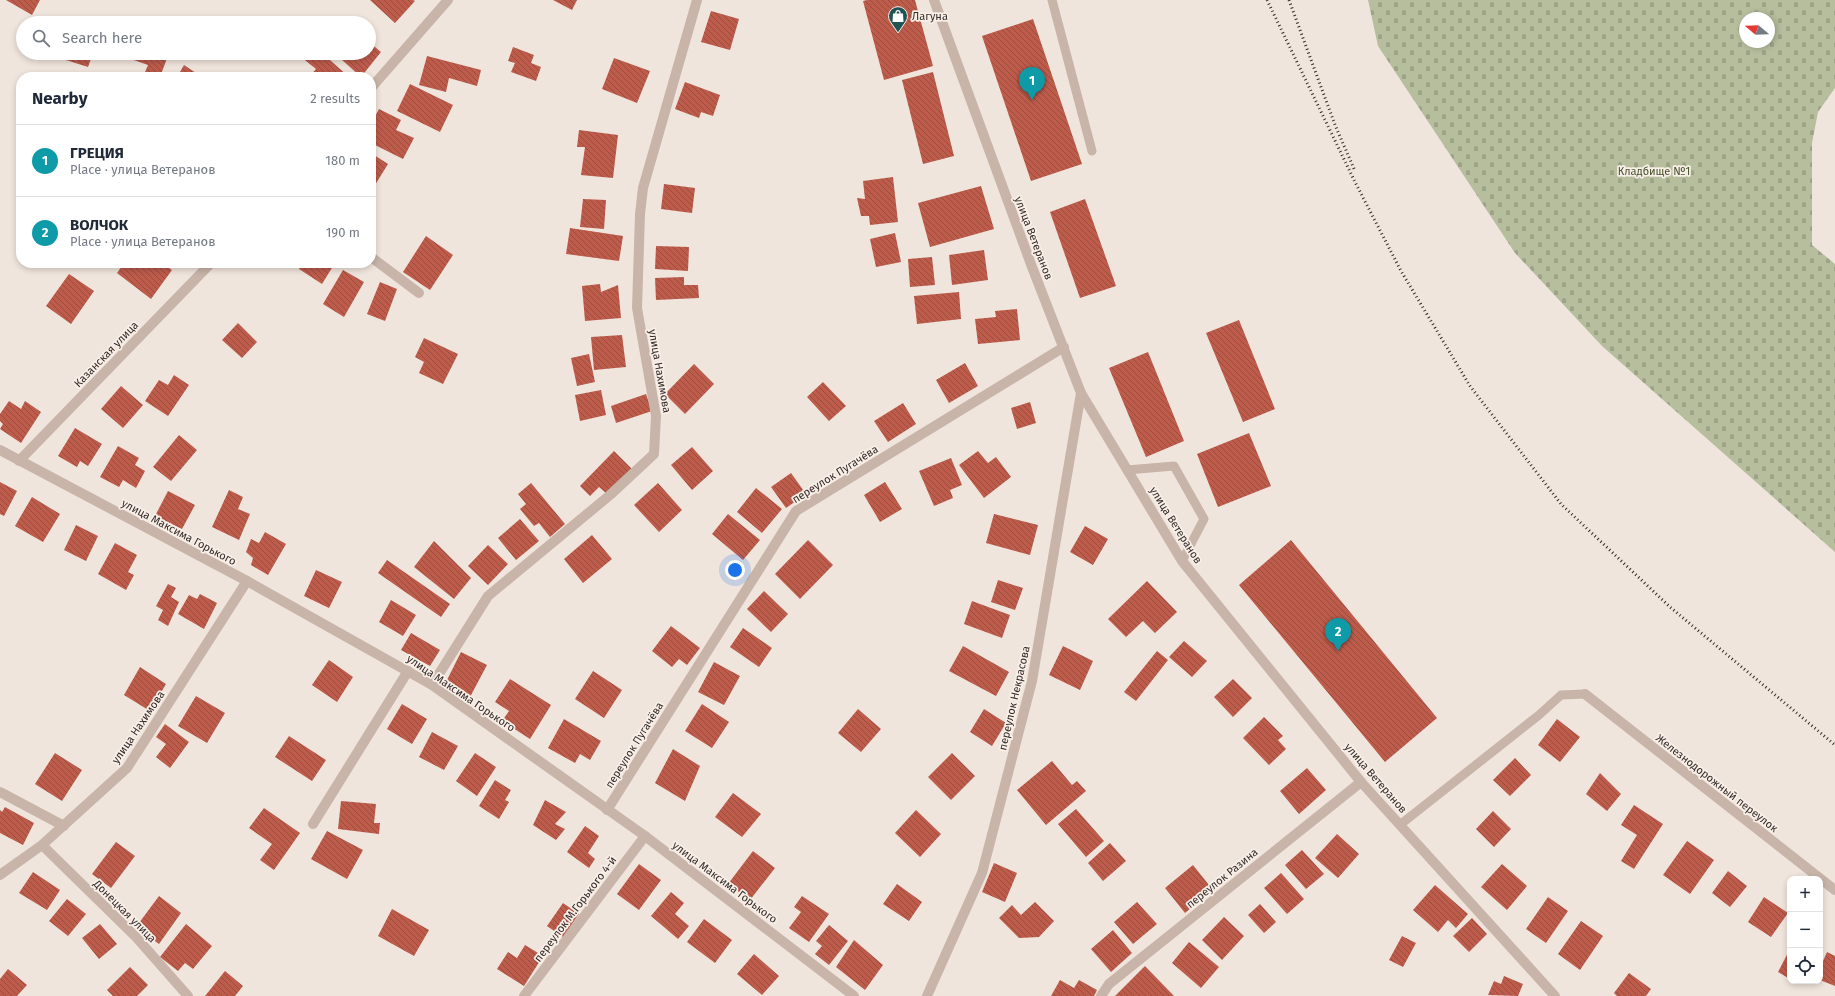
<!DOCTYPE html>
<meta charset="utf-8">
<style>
body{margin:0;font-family:"Fira Sans",sans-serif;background:#f6f6f7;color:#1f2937}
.controls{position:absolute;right:12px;bottom:12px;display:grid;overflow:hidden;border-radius:8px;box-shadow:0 2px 6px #0003}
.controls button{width:36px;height:36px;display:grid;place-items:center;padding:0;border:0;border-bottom:1px solid #e0e1e3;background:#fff;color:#1f2937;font:20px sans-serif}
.compass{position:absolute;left:1739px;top:12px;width:36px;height:36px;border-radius:50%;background:#fff;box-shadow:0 2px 6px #0003;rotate:289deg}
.you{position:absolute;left:735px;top:570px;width:14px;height:14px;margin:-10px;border:3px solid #fff;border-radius:50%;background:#1a73e8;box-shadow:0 0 0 6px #1a73e833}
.badge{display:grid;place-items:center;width:26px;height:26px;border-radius:50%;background:#ea580c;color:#fff;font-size:13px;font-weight:700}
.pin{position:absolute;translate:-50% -33px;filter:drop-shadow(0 1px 2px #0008)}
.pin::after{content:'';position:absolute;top:21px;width:14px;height:12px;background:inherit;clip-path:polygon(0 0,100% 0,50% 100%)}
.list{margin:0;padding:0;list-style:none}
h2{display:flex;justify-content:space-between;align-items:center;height:52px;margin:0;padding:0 16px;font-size:17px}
h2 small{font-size:13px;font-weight:400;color:#747a83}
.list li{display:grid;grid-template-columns:26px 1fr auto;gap:12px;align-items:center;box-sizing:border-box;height:72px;padding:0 16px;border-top:1px solid #e0e1e3}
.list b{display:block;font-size:15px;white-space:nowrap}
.list p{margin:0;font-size:13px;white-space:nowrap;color:#747a83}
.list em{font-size:13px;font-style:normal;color:#747a83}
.icon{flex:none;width:22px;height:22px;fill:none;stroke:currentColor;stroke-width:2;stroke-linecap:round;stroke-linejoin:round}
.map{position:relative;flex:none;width:1835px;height:996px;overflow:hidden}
.search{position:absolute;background:#fff;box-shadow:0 2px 6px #0003;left:16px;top:16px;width:360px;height:44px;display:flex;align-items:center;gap:10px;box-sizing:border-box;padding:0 14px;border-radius:22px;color:#747a83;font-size:15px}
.panel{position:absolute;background:#fff;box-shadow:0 2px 6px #0003;left:16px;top:72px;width:360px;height:196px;border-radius:16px}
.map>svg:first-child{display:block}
.cemetery{fill:url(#cemetery-stones);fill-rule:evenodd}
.building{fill:url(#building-back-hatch)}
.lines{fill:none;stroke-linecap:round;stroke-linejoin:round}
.service{stroke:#c8b4a8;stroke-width:9}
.minor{stroke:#c8b4a8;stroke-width:10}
.tertiary{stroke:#c8b4a8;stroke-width:10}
.rail{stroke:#352b28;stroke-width:3;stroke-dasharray:1 3;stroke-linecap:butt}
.labels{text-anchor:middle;stroke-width:3.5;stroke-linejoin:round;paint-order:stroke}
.poi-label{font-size:11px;fill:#352b28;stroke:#f8efe8;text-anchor:start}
.park-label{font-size:11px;fill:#48522d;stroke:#f8efe8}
.street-label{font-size:11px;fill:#352b28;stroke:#f8efe8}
</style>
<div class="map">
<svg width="1835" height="996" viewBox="0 0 1835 996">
<defs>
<pattern id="cemetery-stones" width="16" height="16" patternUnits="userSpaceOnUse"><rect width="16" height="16" fill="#b6be9d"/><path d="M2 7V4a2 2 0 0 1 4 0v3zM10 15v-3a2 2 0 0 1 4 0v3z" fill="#9da387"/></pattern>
<pattern id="building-back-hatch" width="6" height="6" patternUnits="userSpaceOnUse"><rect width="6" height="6" fill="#be5c4c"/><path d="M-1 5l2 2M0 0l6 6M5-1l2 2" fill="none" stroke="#9b4c3f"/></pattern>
</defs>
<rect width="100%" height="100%" fill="#f0e5dc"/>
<path class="cemetery" d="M1368 0H1835V88L1818 112 1812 143V245L1835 264V552L1602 346 1515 253 1378 46ZM1745 18H1769V42H1745Z"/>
<path class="building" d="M6 0H40L32 15Z
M370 0H413L415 1 395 23Z
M553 0H577L572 10Z
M867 0H915L933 66 884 80 863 1Z
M711 11 739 19 730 50 701 42Z
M1033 19 1082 164 1031 181 982 36Z
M369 42 381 52 361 77 341 59 345 53H369Z
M513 47 534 55 531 63 541 67 536 81 511 72 515 63 508 61Z
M44 53H93L88 67Z
M133 53H169L160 77 145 72 148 65 131 59Z
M303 53H322L349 77H309L316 69 300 56Z
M427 56 481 70 477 86 449 78 446 92 419 85Z
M614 58 650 71 637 103 602 89Z
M184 65 202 77H177Z
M933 72 954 156 923 164 902 80Z
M685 82 720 95 713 116 701 112 699 118 675 109Z
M410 84 453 105 440 132 397 111Z
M379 109 401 120 396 130 414 138 403 159 371 143V124Z
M579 130 618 135 613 178 581 175 585 147H577Z
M371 153 388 164 375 185 371 183Z
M893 177 898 222 870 225 869 216H861L857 198 865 199 863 181Z
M664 184 695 188 692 213 661 209Z
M981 186 994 229 930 247 918 203Z
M583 199 606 200 604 229 580 227Z
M1085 199 1116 286 1080 298 1050 212Z
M570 228 623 236 619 261 566 254Z
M895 233 901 262 876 267 870 239Z
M426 236 453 255 430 290 403 272Z
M656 246 689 247 688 271 655 269Z
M984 250 988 280 952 285 949 255Z
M932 257 935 285 910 287 908 259Z
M124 263H162L172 270 151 299 117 273Z
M302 263H335L322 284 299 269Z
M343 270 364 282 344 317 323 304Z
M69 274 94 291 71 324 46 306Z
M684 277V285H698L699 298 656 300 655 278Z
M380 282 397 289 385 321 367 314Z
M600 284 601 292 618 285 621 318 585 321 582 286Z
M959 292 961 319 917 324 914 296Z
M1017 309 1020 340 978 344 975 319 996 317 995 311Z
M1239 320 1275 409 1243 422 1206 333Z
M238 323 257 342 242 358 222 340Z
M622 335 626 367 594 370 591 337Z
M424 338 458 354 443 384 419 373 424 362 415 357Z
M1148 352 1184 441 1146 457 1109 368Z
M589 354 595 382 577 386 571 358Z
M965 363 978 386 949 403 936 380Z
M694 364 714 384 685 414 665 394Z
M174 375 189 385 168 416 145 401 159 380 168 385Z
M823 382 846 406 829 421 807 397Z
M121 386 143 405 123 428 101 409Z
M601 390 606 415 580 421 575 395Z
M646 394 652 411 616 423 611 406Z
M9 401 21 409 25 401 41 412 21 443 0 429 3 424 0 421V414Z
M1030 402 1036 423 1017 429 1011 408Z
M903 403 916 424 888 442 874 421Z
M75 428 102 444 88 466 80 461 77 467 58 456Z
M1249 433 1271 486 1218 507 1197 454Z
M179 435 197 450 171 481 153 467Z
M118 446 139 458 135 465 145 471 136 488 123 480 119 487 100 477Z
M692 447 713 471 692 490 671 465Z
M614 451 632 469 607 494 599 487 590 496 580 486Z
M978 451 988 463 996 457 1011 477 984 498 959 465Z
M951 458 962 485 950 490 953 498 934 506 919 471Z
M791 473 806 494 786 508 771 487Z
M0 482 17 491 4 516 0 514Z
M885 482 902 509 880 522 864 495Z
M531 483 565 524 550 537 539 523 534 526 520 509 526 504 518 494Z
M658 483 682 510 659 532 634 505Z
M756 488 782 509 762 533 737 512Z
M229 490 243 497 238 509 250 514 239 540 212 527Z
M168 491 195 505 182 529 155 516Z
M32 497 60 514 43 542 15 526Z
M728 514 760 540 743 560 712 534Z
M994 514 1038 525 1030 555 986 543Z
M520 519 539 541 516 560 498 538Z
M76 525 98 536 86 561 64 550Z
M1085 526 1108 539 1093 565 1070 552Z
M265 532 286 544 268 575 251 565 253 558 246 552 251 539 259 543Z
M592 535 612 559 583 583 564 559Z
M808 540 833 565 800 599 775 574Z
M1291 540 1437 718 1385 762 1239 585Z
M434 541 471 578 454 599 414 567Z
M115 543 137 555 128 572 134 575 126 590 98 574Z
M488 545 508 564 488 585 468 566Z
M387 560 450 604 441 617 378 573Z
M316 570 342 582 329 608 304 596Z
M998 580 1023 588 1015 610 991 602Z
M1147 581 1177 612 1155 633 1143 621 1126 637 1108 619Z
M168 584 176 588 171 597 179 602 168 626 158 620 163 610 156 606Z
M764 591 788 614 771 632 747 609Z
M200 594 217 603 204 629 178 614 189 595 197 599Z
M391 600 416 615 403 636 379 622Z
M972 601 1010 615 1002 638 964 624Z
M671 626 700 648 687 665 679 659 672 667 652 651Z
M743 628 772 648 759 667 730 647Z
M411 633 440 650 430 666 401 650Z
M1184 641 1207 661 1192 677 1169 657Z
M963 646 1009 672 996 696 949 671Z
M1063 646 1093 661 1080 690 1049 675Z
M1157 651 1168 660 1136 701 1124 692Z
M461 652 487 665 470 697 445 684Z
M329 660 353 677 337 702 312 685Z
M714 662 740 676 724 705 698 692Z
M140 667 166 684 150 711 124 695Z
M593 671 622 690 604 718 575 699Z
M510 679 551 705 530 739 502 721 509 711 495 702Z
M1233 679 1252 698 1233 717 1214 697Z
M196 696 225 713 207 743 178 726Z
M402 704 427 719 412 744 387 729Z
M702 704 729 722 712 748 685 731Z
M858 709 881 729 861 752 838 733Z
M984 709 1006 723 992 746 970 732Z
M1264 717 1283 736 1278 740 1286 749 1269 765 1243 738Z
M564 719 601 741 590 760 580 754 575 763 548 748Z
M1557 719 1580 737 1560 762 1538 745Z
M165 724 189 742 170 768 156 757 166 744 156 737Z
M432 732 458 746 444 770 419 757Z
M289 736 326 760 312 781 275 757Z
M673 749 700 766 685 801 655 783Z
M55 753 82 770 62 801 35 784Z
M475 753 496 767 477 796 456 781Z
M952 753 975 776 951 800 928 777Z
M1515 758 1531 775 1510 796 1493 780Z
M1052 761 1072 785 1077 781 1086 791 1046 825 1017 790Z
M1307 768 1326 790 1299 814 1280 791Z
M1600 773 1621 794 1607 811 1586 794Z
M495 780 511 790 505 800 509 802 499 819 479 806Z
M733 793 761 814 742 837 715 817Z
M545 800 566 812 555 824 565 829 556 840 533 825Z
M341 801 376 804 374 823H380L379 834 338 829Z
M1634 805 1663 824 1634 869 1621 861 1637 835 1621 825Z
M5 807 34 823 23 845 0 833V810L2 812Z
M264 808 300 833 274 870 260 860 272 844 249 828Z
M1076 809 1104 841 1086 857 1058 824Z
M916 810 941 834 920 857 895 833Z
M1493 811 1511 829 1494 847 1476 829Z
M585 826 599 836 588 853 595 859 589 868 567 852Z
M327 831 363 850 347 879 311 859Z
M1337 834 1359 854 1338 878 1315 858Z
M1687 841 1714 860 1690 894 1663 875Z
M116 842 135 856 111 888 92 874Z
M1110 843 1126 861 1103 881 1088 863Z
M1302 850 1324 874 1306 889 1285 865Z
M753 851 775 868 750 900 728 884Z
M994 863 1017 873 1005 902 982 892Z
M639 864 661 880 639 910 617 894Z
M1502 864 1527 886 1507 910 1481 887Z
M1193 865 1213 890 1185 913 1165 888Z
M1728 871 1747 886 1730 907 1712 893Z
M33 872 60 890 47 910 19 893Z
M1281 873 1304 899 1287 914 1264 888Z
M897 884 922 902 909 921 883 904Z
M1435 885 1468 914 1456 928 1448 920 1438 932 1413 910Z
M671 892 684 903 675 914 689 926 678 939 651 916Z
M159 896 181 913 159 944 136 927Z
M802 896 829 914 809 942 789 928 801 912 794 907Z
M1548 897 1568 911 1546 943 1526 929Z
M1764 897 1788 913 1771 937 1748 922Z
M67 899 86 914 68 936 49 921Z
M1035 902 1054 921 1039 937 1019 938 999 918 1012 905 1021 915Z
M1137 902 1157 924 1133 944 1114 922Z
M563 903 579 914 563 937 547 926Z
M1260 904 1276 922 1264 933 1248 915Z
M392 909 429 930 414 956 378 936Z
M1224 917 1244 936 1222 960 1202 940Z
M1472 918 1487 934 1469 952 1453 936Z
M704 919 732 940 715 963 687 942Z
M1581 921 1603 936 1580 970 1558 954Z
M100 924 117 944 99 959 82 938Z
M186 924 212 946 193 969 185 963 178 971 160 957Z
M829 925 848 941 829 965 815 954 822 946 816 941Z
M1113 930 1132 953 1111 972 1091 949Z
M1402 936 1416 943 1403 967 1389 960Z
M854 940 883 965 865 990 836 967Z
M1189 942 1219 967 1201 988 1172 963Z
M525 945 543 956 524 986 497 969 508 952 517 958Z
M1790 949V979L1778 972Z
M1827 952 1835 956V986L1820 980V968Z
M754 954 779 976 762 995 737 974Z
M1145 966 1174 996H1115Z
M130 967 148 985 137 996H113L107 990Z
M8 969 27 985 17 996H0V979Z
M225 971 243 986 235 996H205Z
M1629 973 1651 989 1646 996H1617L1614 993Z
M1504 976 1523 984 1518 996 1488 995 1494 981 1501 984Z
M1060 980 1074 988 1079 980 1097 990 1094 996H1051Z"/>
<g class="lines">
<path class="service" d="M1052 0 1092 151
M1127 470 1174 466 1204 519 1182 561
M1401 824 1539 715 1561 695 1585 694"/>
<path class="minor" d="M371 88 448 0
M371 257 419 293
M19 461 211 263
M432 685 488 596 610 495 654 454 656 416 637 308 640 214 643 188 697 0
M1585 694 1835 890
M0 792 64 826
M607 810 796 511 1064 347
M313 824 408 671
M42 845 136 937 188 996
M0 875 42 845 127 768 247 581
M524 996 645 836
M927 996 982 873 1032 681 1081 393
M1101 996 1109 984 1361 782"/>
<path class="tertiary" d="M934 0 1032 267 1081 393 1182 561 1361 782 1555 996
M0 450 247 581 432 685 645 836 854 996"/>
<path class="rail" d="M1267 0 1355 182 1401 271 1470 386 1561 504 1670 607 1835 745
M1289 0 1335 125 1355 171"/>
</g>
<defs>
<g id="shop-pin" transform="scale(1)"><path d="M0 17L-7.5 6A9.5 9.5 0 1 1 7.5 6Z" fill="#205452" stroke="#f8efe8"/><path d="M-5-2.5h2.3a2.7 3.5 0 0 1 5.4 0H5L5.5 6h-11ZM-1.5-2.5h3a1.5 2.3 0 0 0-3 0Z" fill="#fff"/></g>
</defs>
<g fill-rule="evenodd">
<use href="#shop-pin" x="898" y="16"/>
</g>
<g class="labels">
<g class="poi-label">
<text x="912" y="20">Лагуна</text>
</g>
<g class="park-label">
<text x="1654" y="175">Кладбище №1</text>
</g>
<g class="street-label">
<text transform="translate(1034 238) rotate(69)" y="4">улица Ветеранов</text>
<text transform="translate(106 354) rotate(-46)" y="4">Казанская улица</text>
<text transform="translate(660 371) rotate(80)" y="4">улица Нахимова</text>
<text transform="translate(835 474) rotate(-32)" y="4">переулок Пугачёва</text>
<text transform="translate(1176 525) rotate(58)" y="4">улица Ветеранов</text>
<text transform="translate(179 532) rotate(28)" y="4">улица Максима Горького</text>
<text transform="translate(461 693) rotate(34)" y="4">улица Максима Горького</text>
<text transform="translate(1014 698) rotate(-77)" y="4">переулок Некрасова</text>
<text transform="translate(138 727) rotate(-56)" y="4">улица Нахимова</text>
<text transform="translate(634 745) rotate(-58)" y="4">переулок Пугачёва</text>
<text transform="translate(1376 778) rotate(49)" y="4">улица Ветеранов</text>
<text transform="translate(1717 783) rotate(38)" y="4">Железнодорожный переулок</text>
<text transform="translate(1222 878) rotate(-39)" y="4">переулок Разина</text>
<text transform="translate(725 882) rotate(37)" y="4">улица Максима Горького</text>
<text transform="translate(575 909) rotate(-53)" y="4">переулок М.Горького 4-й</text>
<text transform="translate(125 911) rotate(45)" y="4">Донецкая улица</text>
</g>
</g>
</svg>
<div class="controls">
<button>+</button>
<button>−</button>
<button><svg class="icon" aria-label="locate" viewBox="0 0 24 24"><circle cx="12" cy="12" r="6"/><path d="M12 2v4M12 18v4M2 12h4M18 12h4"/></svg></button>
</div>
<svg class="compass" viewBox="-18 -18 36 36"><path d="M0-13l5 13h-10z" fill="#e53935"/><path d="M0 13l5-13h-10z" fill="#747a83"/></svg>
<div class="you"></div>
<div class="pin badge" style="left:1032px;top:100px;background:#0f9aa8">1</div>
<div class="pin badge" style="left:1338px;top:651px;background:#0f9aa8">2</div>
<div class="search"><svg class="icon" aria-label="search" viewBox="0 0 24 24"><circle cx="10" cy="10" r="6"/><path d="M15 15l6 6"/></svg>Search here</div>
<section class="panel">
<h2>Nearby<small>2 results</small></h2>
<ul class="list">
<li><span class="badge" style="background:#0f9aa8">1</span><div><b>ГРЕЦИЯ</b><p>Place · улица Ветеранов</p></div><em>180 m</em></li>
<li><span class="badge" style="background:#0f9aa8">2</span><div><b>ВОЛЧОК</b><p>Place · улица Ветеранов</p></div><em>190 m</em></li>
</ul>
</section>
</div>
